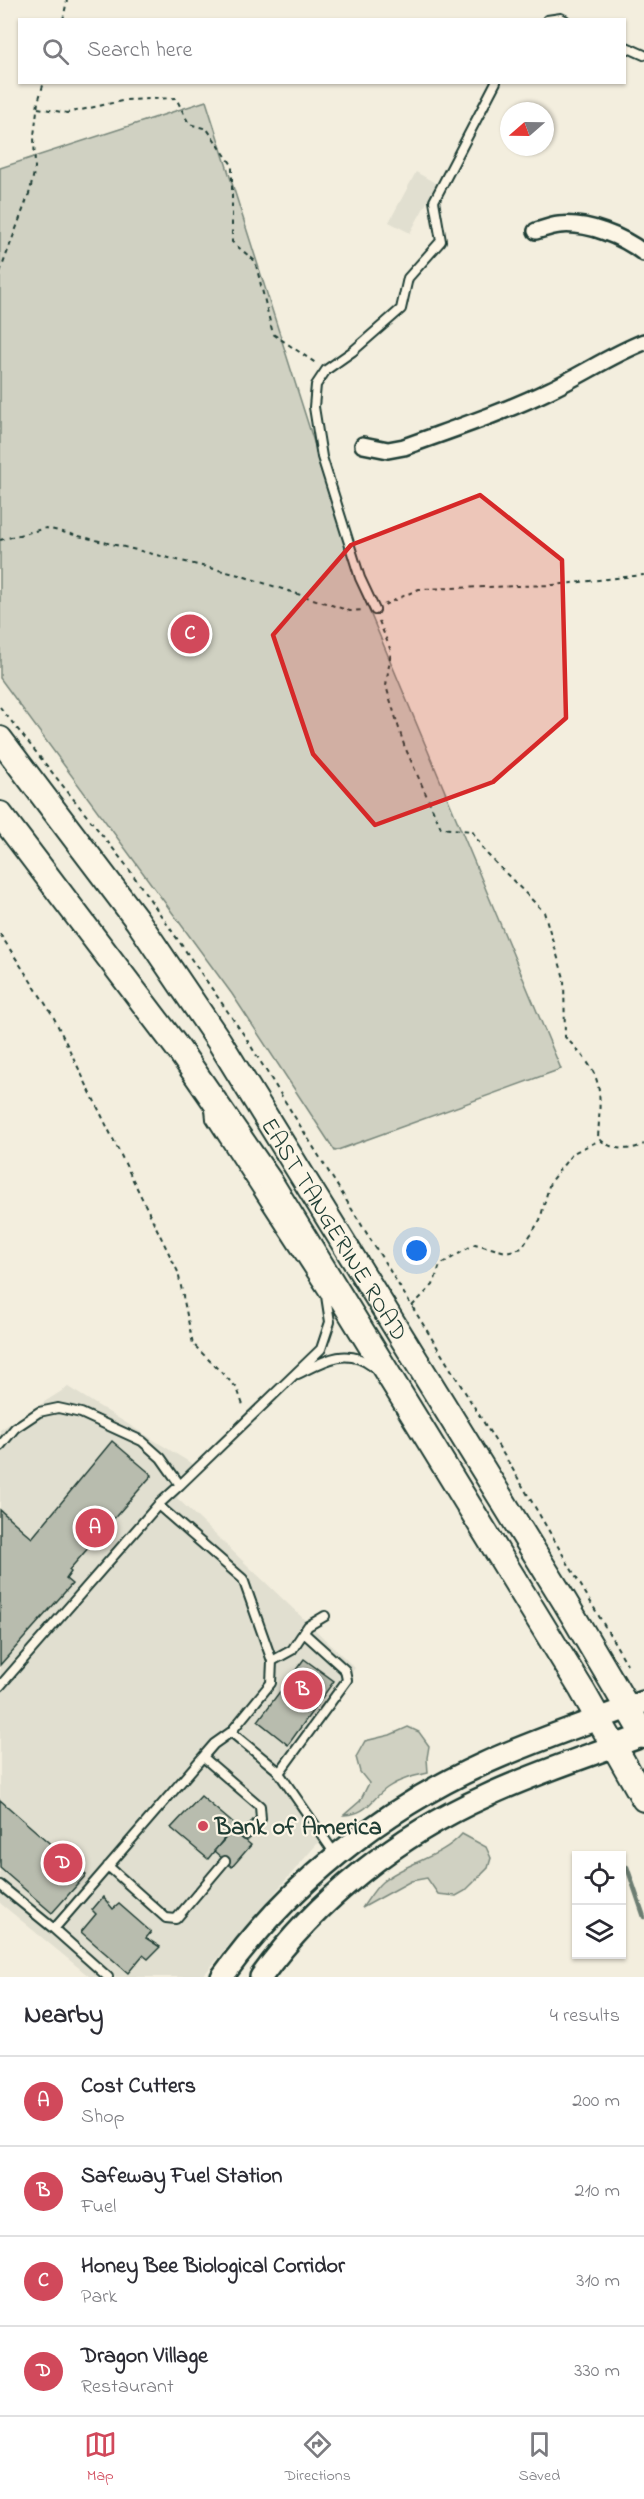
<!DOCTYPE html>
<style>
body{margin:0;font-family:"Indie Flower",sans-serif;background:#f2f2f3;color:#2b2b33}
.controls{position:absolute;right:18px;bottom:18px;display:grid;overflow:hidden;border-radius:0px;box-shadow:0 2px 4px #0004}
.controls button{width:54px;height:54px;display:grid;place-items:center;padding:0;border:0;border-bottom:2px solid #e1e1e2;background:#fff;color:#2b2b33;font:30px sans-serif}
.compass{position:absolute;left:500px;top:102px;width:54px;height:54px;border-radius:50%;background:#fff;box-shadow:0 2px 4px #0004;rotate:250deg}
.you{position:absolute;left:417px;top:1251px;width:21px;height:21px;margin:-15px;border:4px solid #fff;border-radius:50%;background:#1a73e8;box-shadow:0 0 0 9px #1a73e833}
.badge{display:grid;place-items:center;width:39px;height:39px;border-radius:50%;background:#d1495b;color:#fff;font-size:20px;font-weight:700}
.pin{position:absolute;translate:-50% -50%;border:3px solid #fff;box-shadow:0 2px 6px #0006}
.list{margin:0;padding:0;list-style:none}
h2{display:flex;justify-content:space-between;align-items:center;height:78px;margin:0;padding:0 24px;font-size:26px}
h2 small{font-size:20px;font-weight:400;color:#7c7c81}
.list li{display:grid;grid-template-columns:39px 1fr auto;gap:18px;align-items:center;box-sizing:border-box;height:90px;padding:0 24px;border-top:2px solid #e1e1e2}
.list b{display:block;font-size:22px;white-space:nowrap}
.list p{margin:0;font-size:20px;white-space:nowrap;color:#7c7c81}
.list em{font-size:20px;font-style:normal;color:#7c7c81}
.icon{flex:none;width:33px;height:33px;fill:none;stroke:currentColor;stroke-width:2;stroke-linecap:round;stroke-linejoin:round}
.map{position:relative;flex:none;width:644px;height:1977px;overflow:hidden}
.search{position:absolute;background:#fff;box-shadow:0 2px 4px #0004;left:18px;right:18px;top:18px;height:66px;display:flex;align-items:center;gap:15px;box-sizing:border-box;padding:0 21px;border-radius:0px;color:#7c7c81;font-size:22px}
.sheet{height:438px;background:#fff}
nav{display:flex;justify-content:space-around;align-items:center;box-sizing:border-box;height:84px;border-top:2px solid #e1e1e2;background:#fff;font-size:16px;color:#7c7c81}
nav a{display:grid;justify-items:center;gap:3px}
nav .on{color:#d1495b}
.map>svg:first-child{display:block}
.built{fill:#e1dfd0}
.green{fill:#d0d1c2;stroke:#78877b;stroke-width:1.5}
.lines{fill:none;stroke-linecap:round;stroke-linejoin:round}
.stream{stroke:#6c7d72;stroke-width:4.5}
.building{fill:#b8bcae;stroke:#1f3d34;stroke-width:1.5}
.lane-casing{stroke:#1f3d34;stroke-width:12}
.street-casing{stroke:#1f3d34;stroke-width:20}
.secondary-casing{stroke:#1f3d34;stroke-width:26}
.primary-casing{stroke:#1f3d34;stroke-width:28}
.path{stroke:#1f3d34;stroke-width:2;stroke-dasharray:4.5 4.5;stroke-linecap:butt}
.lane{stroke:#fcf5e5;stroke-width:8}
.street{stroke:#fcf5e5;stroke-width:15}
.secondary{stroke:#fcf5e5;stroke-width:21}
.primary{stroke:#fcf5e5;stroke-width:24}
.marked{fill:#d62828;fill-opacity:0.2;stroke:#d62828;stroke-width:4.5;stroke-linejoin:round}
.poi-dot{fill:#d1495b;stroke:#fcf5e5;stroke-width:2}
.labels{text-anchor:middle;stroke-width:4.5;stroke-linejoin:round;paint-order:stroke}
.street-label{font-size:24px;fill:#1f3d34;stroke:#fcf5e5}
.poi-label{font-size:24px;font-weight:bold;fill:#1f3d34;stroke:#fcf5e5;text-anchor:start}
</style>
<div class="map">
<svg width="644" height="1977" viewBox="0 0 644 1977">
<rect width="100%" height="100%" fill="#f3eede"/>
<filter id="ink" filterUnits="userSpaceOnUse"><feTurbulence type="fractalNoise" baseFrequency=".0167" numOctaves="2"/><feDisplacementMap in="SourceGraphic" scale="12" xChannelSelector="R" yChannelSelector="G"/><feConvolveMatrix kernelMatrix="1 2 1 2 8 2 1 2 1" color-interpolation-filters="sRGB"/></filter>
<g filter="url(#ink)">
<path class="built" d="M416 172 437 184 410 233 389 222Z
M68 1387 194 1465 177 1498 355 1668 282 1763 323 1837 202 1977H90L0 1903V1430Z"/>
<path class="green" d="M206 101 361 591 561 1069 335 1151 232 994 0 678V168Z
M408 1727 419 1732 429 1746 427 1758 428 1773C414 1776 400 1779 387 1788 370 1800 368 1814 344 1815L360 1801 369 1783 360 1772 356 1757 365 1741 390 1735Z
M462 1834 486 1847 491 1858 488 1868 465 1891 456 1896 438 1894 427 1878 411 1881 362 1908C368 1900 374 1889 382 1882 406 1862 441 1858 462 1834Z"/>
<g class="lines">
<path class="stream" d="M627 1867 644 1917"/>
</g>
<path class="building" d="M112 1441 152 1475 69 1570 71 1572 66 1579 72 1584 0 1665V1510L32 1538Z
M304 1659 334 1681 288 1745 258 1721Z
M201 1796 235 1825 208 1859 171 1828Z
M0 1800 86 1875 52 1913 0 1868Z
M233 1830 251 1845 232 1867 214 1851Z
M103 1897 113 1909 119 1904 151 1932 146 1938 160 1947 148 1959 143 1955 128 1973 81 1932 96 1914 92 1910Z"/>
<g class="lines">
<g class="lane-casing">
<path id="lane" d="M547 20 561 18 565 20
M624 46 644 55
M375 610 360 578 322 457 314 407 316 385 326 370 353 351 401 309 408 278 441 241 434 201 496 82
M298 1374C322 1362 346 1346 372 1366
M0 1446 15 1428 39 1412 58 1408 81 1413 142 1441 161 1458 180 1485 158 1505 243 1579 272 1661 271 1683 231 1732 214 1744 54 1929 0 1885
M180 1485 321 1349 330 1322 326 1296 211 1119 210 1109
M272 1661 292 1650 308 1626 325 1616
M0 1686 158 1505
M231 1732 277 1770 335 1854
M203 1757 260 1806 261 1819 246 1835
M279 1773 347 1680 345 1670 304 1633
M108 1866 166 1918 176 1919 225 1861
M54 1929 108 1977"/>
</g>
<g class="street-casing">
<path id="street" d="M536 231C543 229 551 226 559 225 587 222 622 236 644 253
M363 445 388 450 404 447C453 429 503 413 550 390 582 375 611 355 644 342"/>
</g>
<g class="secondary-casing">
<path id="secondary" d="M222 1977C288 1885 380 1811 483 1764 535 1740 590 1722 644 1702
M261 1977C317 1899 399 1835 486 1796 537 1772 592 1755 644 1735"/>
</g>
<g class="primary-casing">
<g id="primary">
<path id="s1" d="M0 739 137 920 219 1041 565 1602 644 1736"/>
<path d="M0 814 179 1050 269 1180 582 1690 644 1799"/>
</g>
</g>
<path class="path" d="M63 20 67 0
M38 108 67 113 126 100 176 98 189 124 207 129 232 165V242L255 261 273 334 317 364
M0 272 30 191 35 168 34 136 38 102 44 82
M0 540 46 528 239 575 350 611 364 610
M384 605 419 589 553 585 644 575
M379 621 391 651 386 686 404 745 441 828 472 831 485 852 544 912 564 978 565 1037C604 1076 601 1085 598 1138 611 1150 628 1152 644 1144
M0 707 126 865 244 1035 512 1468 627 1664
M0 934 52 1014 178 1272 193 1344 237 1388 244 1408
M412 1306 433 1285 440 1265 475 1244 506 1252 522 1248 540 1220 550 1182 573 1153 600 1140"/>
<use href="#lane" class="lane"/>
<use href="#street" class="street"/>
<use href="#secondary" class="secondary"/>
<use href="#primary" class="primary"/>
</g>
</g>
<path class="marked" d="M480 495 562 560 566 718 493 782 375 825 313 754 273 635 351 545Z"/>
<circle class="poi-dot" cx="203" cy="1826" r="6"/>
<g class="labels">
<g class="street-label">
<text dy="8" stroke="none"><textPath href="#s1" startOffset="594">EAST TANGERINE ROAD</textPath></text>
</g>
<g class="poi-label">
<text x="215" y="1834">Bank of America</text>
</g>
</g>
</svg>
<div class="controls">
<button><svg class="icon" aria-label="locate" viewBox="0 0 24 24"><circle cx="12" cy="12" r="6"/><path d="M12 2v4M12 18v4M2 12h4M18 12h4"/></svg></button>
<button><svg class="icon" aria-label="layers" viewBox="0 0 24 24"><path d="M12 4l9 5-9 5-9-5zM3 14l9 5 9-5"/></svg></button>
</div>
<svg class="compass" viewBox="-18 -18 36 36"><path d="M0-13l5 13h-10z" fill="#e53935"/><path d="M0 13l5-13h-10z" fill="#7c7c81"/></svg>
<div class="you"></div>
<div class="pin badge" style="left:95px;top:1528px">A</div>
<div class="pin badge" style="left:303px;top:1690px">B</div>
<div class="pin badge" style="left:190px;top:634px">C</div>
<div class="pin badge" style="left:63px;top:1863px">D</div>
<div class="search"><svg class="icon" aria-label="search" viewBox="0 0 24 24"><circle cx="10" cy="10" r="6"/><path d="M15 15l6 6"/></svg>Search here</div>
</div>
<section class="sheet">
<h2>Nearby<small>4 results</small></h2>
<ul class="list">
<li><span class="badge">A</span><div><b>Cost Cutters</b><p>Shop</p></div><em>200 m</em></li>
<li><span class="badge">B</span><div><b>Safeway Fuel Station</b><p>Fuel</p></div><em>210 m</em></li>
<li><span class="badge">C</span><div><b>Honey Bee Biological Corridor</b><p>Park</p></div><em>310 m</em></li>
<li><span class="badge">D</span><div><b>Dragon Village</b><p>Restaurant</p></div><em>330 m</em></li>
</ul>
</section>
<nav>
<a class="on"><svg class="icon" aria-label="map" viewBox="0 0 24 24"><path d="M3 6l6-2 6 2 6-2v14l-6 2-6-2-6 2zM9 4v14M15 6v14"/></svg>Map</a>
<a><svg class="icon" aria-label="directions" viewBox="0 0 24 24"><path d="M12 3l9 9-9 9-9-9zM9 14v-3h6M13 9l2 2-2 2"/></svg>Directions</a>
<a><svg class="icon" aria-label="saved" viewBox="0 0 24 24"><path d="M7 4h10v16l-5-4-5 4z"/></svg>Saved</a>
</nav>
